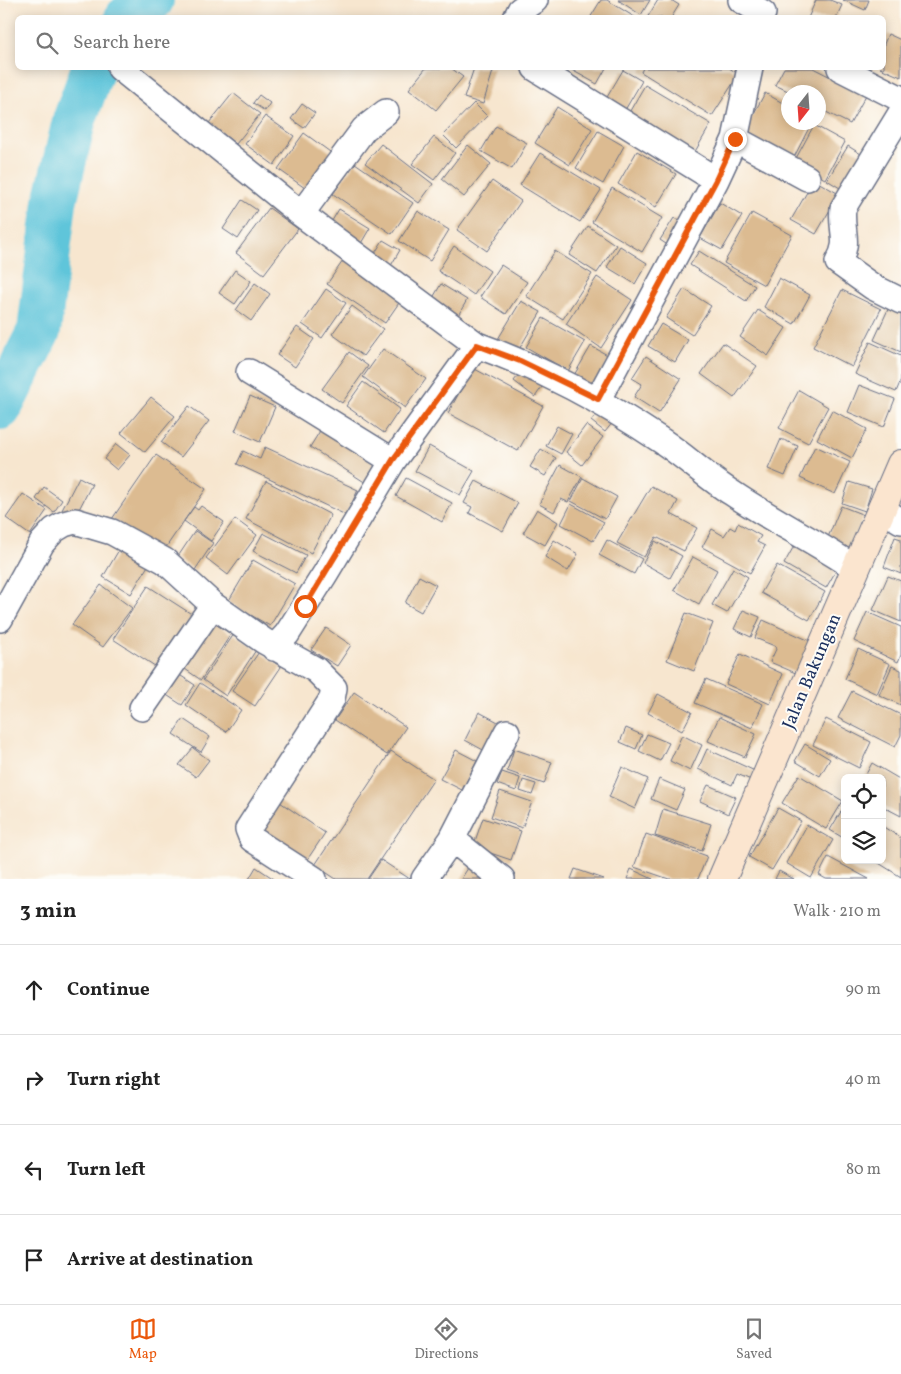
<!DOCTYPE html>
<meta charset="utf-8">
<style>
body{margin:0;font-family:Vollkorn,serif;background:#f6f6f6;color:#222}
.controls{position:absolute;right:15px;bottom:15px;display:grid;overflow:hidden;border-radius:8px;box-shadow:0 2px 12px #0003}
.controls button{width:45px;height:45px;display:grid;place-items:center;padding:0;border:0;border-bottom:1px solid #e0e0e0;background:#fff;color:#222;font:25px sans-serif}
.compass{position:absolute;left:781px;top:85px;width:45px;height:45px;border-radius:50%;background:#fff;box-shadow:0 2px 12px #0003;rotate:197deg}
.stop{position:absolute;width:15px;height:15px;margin:-11px;border:4px solid #ea580c;border-radius:50%;background:#fff}
.stop.end{background:#ea580c;border-color:#fff;box-shadow:0 1px 5px #0008}
.list{margin:0;padding:0;list-style:none}
h2{display:flex;justify-content:space-between;align-items:center;height:65px;margin:0;padding:0 20px;font-size:21px}
h2 small{font-size:16px;font-weight:400;color:#767676}
.list li{display:grid;grid-template-columns:32px 1fr auto;gap:15px;align-items:center;box-sizing:border-box;height:90px;padding:0 20px;border-top:1px solid #e0e0e0}
.list b{display:block;font-size:19px;white-space:nowrap}
.list em{font-size:16px;font-style:normal;color:#767676}
.icon{flex:none;width:28px;height:28px;fill:none;stroke:currentColor;stroke-width:2;stroke-linecap:round;stroke-linejoin:round}
.map{position:relative;flex:none;width:901px;height:879px;overflow:hidden}
.search{position:absolute;background:#fff;box-shadow:0 2px 12px #0003;left:15px;right:15px;top:15px;height:55px;display:flex;align-items:center;gap:12px;box-sizing:border-box;padding:0 18px;border-radius:8px;color:#767676;font-size:19px}
.sheet{height:425px;background:#fff}
nav{display:flex;justify-content:space-around;align-items:center;box-sizing:border-box;height:70px;border-top:1px solid #e0e0e0;background:#fff;font-size:14px;color:#767676}
nav a{display:grid;justify-items:center;gap:2px}
nav .on{color:#ea580c}
.map>svg:first-child{display:block}
.lines{fill:none;stroke-linecap:round;stroke-linejoin:round}
.river{stroke:#5ec5da;stroke-width:44}
.building{fill:#dcbb91}
.street-casing{stroke:#686f86;stroke-width:28}
.secondary-casing{stroke:#686f86;stroke-width:30}
.street{stroke:#fff;stroke-width:25}
.secondary{stroke:#fbe5cf;stroke-width:28}
.route{stroke:#ea580c;stroke-width:6}
.labels{text-anchor:middle;stroke-width:4;stroke-linejoin:round;paint-order:stroke}
.street-label{font-size:18px;fill:#1b2f5e;stroke:#fdfcf7}
</style>
<div class="map">
<svg width="901" height="879" viewBox="0 0 901 879">
<rect width="100%" height="100%" fill="#fdfcf7"/>
<filter id="ink" filterUnits="userSpaceOnUse"><feTurbulence type="fractalNoise" baseFrequency=".02" numOctaves="2"/><feDisplacementMap in="SourceGraphic" scale="10" xChannelSelector="R" yChannelSelector="G"/><feConvolveMatrix kernelMatrix="1 2 1 2 8 2 1 2 1" color-interpolation-filters="sRGB"/></filter>
<filter id="wash" filterUnits="userSpaceOnUse"><feTurbulence type="fractalNoise" baseFrequency=".0096" numOctaves="4" result="noise"/><feDisplacementMap in="SourceGraphic" scale="20" xChannelSelector="R" yChannelSelector="G"/><feGaussianBlur stdDeviation="1.12" result="paint"/><feColorMatrix in="noise" values="0 0 0 0 0 0 0 0 0 0 0 0 0 0 0 0 0 1.4 0 .05"/><feComposite in="paint" operator="in"/></filter>
<g filter="url(#wash)">
<rect width="100%" height="100%" fill="#f7e6cf"/>
<g class="lines">
<path class="river" d="M126 18 152 0
M0 408 39 331 55 202 74 121 93 68"/>
</g>
<g id="blocks">
<path class="building" d="M601 0H607L636 18H590Z
M618 0H650L641 15Z
M658 0H671L679 5 671 18H647Z
M816 0H830L842 5 836 18H808Z
M843 0H869L865 10Z
M888 34 901 40V77L880 68H884V44Z
M426 68H451L463 77 436 110 409 89Z
M474 68H494L483 104 464 98Z
M568 68H606L597 84Z
M643 68H729L739 74 712 116 641 72Z
M784 68H813L866 95 850 124 818 108V92H790L775 85Z
M623 70 642 81 622 115 603 104Z
M645 85 711 124 693 155 627 116Z
M233 93 260 114 236 144 209 123Z
M765 93 788 106V122H812L790 165 740 139Z
M259 95 270 103 265 111 253 103Z
M474 103 487 116 456 148 443 135Z
M302 104 315 113 304 128 291 119Z
M557 107 592 129 570 165 535 143Z
M265 116 294 136 274 165 245 144Z
M814 125 845 142 825 179 794 162Z
M496 126 527 143 512 169 481 151Z
M598 131 624 146 603 184 576 168Z
M304 133 337 157 312 193 278 169Z
M434 137 455 153 434 180 412 164Z
M381 144 433 184 419 203 365 163Z
M468 145 491 164 464 197 442 179Z
M848 146 869 159 848 193 827 180Z
M637 151 676 174 656 207 618 184Z
M540 153 601 190 580 222 520 185Z
M355 163 413 203 392 234 333 194Z
M814 180 839 194 816 234 791 220Z
M492 181 521 201 487 251 457 230Z
M612 188 662 218 642 252 592 222Z
M242 200 257 210 238 239 223 229Z
M720 203 742 216 722 250 700 238Z
M269 208 298 229 264 274 236 253Z
M339 209 370 228 360 245 329 226Z
M418 211 449 230 430 261 399 241Z
M752 213 792 235 764 285 724 263Z
M674 218 686 225 672 248 660 240Z
M588 226 616 245 597 273 569 255Z
M383 240 400 250 389 269 372 258Z
M454 246 490 271 474 295 438 271Z
M620 246 647 263 635 284 607 267Z
M555 251 592 274 563 319 526 296Z
M699 251 755 286 746 301 690 265Z
M345 258 403 297 385 323 327 284Z
M501 265 527 282 506 314 480 297Z
M235 270 251 281 235 304 219 293Z
M597 277 632 300 601 348 566 324Z
M779 278 810 295 794 324 764 307Z
M255 283 270 294 251 321 236 310Z
M441 284 467 300 456 319 430 303Z
M326 289 346 303 322 338 302 324Z
M684 289 711 306 692 335 666 318Z
M842 290 881 309 852 367 813 347Z
M521 301 541 312 518 351 498 339Z
M890 305 901 310V352L874 340Z
M352 306 383 329 363 356 332 334Z
M758 310 786 328 768 356 740 337Z
M543 318 585 342 568 371 526 347Z
M661 324 688 340 675 362 648 346Z
M297 327 314 339 295 367 277 355Z
M870 342 901 356V380L896 392 855 374Z
M723 343 757 366 734 398 701 374Z
M591 346 611 357 593 388 573 377Z
M383 349 426 379 405 408 363 377Z
M349 352 368 366 342 403 322 389Z
M646 356 681 379 659 413 634 397 642 384 632 378Z
M473 368 543 406 518 451 448 413Z
M523 369 544 384 535 397 514 381Z
M363 382 400 409 384 433 346 406Z
M859 385 895 399 884 427 848 412Z
M799 390 828 407 808 443 779 428Z
M250 396 275 407 260 442 235 431Z
M151 397 175 416 145 452 121 433Z
M189 406 209 421 181 457 161 442Z
M832 410 867 429 852 458 817 439Z
M599 411 613 422 605 432 591 421Z
M586 425 603 437 582 465 566 452Z
M323 426 380 462 366 483 310 447Z
M557 426 572 434 561 454 546 446Z
M781 439 798 446 785 476 768 469Z
M116 444 130 455 117 470 104 459Z
M429 446 474 471 460 495 415 471Z
M815 446 850 462 835 494 800 478Z
M265 447 358 490 346 515 237 464 243 451 260 459Z
M541 449 556 458 545 476 530 467Z
M156 455 206 489 162 553 112 519Z
M560 465 582 477 568 502 561 499 554 512 539 504Z
M79 477 92 484 75 517 62 510Z
M406 478 452 503 442 522 396 496Z
M583 478 617 497 605 519 571 501Z
M266 481 331 515 311 553 246 519Z
M476 481 518 503 503 531 469 513 472 507 464 503Z
M849 482 872 489 865 511 842 503Z
M651 486 678 501 671 514 697 528 684 551 656 537 644 557 617 543Z
M44 487 62 500 54 512 36 499Z
M23 494 47 510 30 535 6 518Z
M571 504 604 522 593 541 561 524Z
M201 506 224 522 211 541 184 521 194 507 198 510Z
M841 506 864 515 849 551 826 542Z
M537 509 558 522 545 545 523 533Z
M235 519 257 535 228 575 206 558Z
M738 523 761 536 757 542 765 546 750 573 702 547 712 529 724 536 730 527 735 530Z
M195 531 213 543 195 570 177 558Z
M263 533 306 555 296 573 253 551Z
M799 537 841 562 826 588 784 564Z
M895 537 901 539V574L884 567Z
M554 540 578 554 568 571 545 557Z
M607 540 642 559 634 574 599 555Z
M655 541 682 556 670 578 643 563Z
M123 543 152 559 131 594 103 577Z
M693 557 717 570 699 604 674 590Z
M253 560 295 584 270 626 228 602Z
M777 565 825 592 809 620 761 593Z
M733 568 748 577 727 613 712 605Z
M419 576 436 585 421 612 405 603Z
M888 576 901 581V622L873 610Z
M101 585 132 608 103 647 72 625Z
M148 586 193 615 158 668 113 639Z
M743 610 760 617 751 637 734 629Z
M867 612 901 627V655L898 662 854 641Z
M686 613 713 623 694 671 667 660Z
M763 620 819 645 805 677 770 662 777 647 755 638Z
M212 622 231 634 201 680 182 667Z
M326 628 351 645 337 666 311 650Z
M234 634 256 650 226 696 203 680Z
M858 649 890 664 877 694 845 679Z
M259 652 281 667 255 706 232 691Z
M740 654 783 674 770 704 726 684Z
M892 666 901 670V705L879 695Z
M178 674 195 685 182 705 165 694Z
M706 679 763 704 752 728 695 703Z
M200 683 241 710 226 732 186 705Z
M852 691 901 715V735L895 747 838 718Z
M354 692 406 727 387 755 335 720Z
M658 694 692 712 682 731 648 713Z
M479 712 500 723 485 751 465 740Z
M719 717 756 734 745 757 708 741Z
M183 719 210 737 201 752 173 734Z
M826 719 871 742 859 768 813 745Z
M626 728 642 735 636 749 620 742Z
M647 734 669 743 660 761 639 751Z
M682 735 702 745 690 771 670 761Z
M805 744 830 759 820 776 795 761Z
M193 748 209 760 196 777 179 765Z
M514 749 552 762 544 784 507 771Z
M707 749 755 771 751 780 737 774 732 785 698 769Z
M456 750 477 761 462 790 440 779Z
M391 751 434 779 367 879H336L315 865Z
M872 763 901 780V816L882 806V778H864Z
M622 767 648 779 635 809 609 797Z
M502 772 520 778 516 791 497 784Z
M799 775 843 801 826 829 782 803Z
M659 779 685 790 676 810 651 799Z
M523 780 536 784 532 795 520 791Z
M708 785 736 797 728 814 700 801Z
M500 791 532 802 522 828 491 817Z
M277 800 325 833 307 860 258 828Z
M845 805V839L830 830Z
M778 808 801 821 772 870 749 857Z
M663 809 711 824 702 851 655 836Z
M483 818 521 831 511 860 473 847Z
M807 825 833 840 811 878 786 863Z
M882 826 901 838V877L874 860H882Z
M646 834 707 856 698 879H669L634 867Z
M828 857 869 879H826L819 875Z
M381 860 410 879H368Z
M470 865 493 879H461Z
M256 867 274 879H249Z
M575 869 604 879H571Z
M631 869 653 879H627Z
M779 871 794 879H775Z"/>
</g>
</g>
<g filter="url(#ink)">
<use href="#blocks" fill-opacity="0" stroke="#686f86" stroke-width="1"/>
<g class="lines">
<g class="street-casing">
<path id="street" d="M741 0 763 13
M516 18 520 10 535 0
M120 68 301 214 477 345
M535 68 716 180
M840 68 901 99
M901 113 843 208C840 231 851 241 838 262L873 287 901 301
M735 139 807 178
M301 214 364 129 386 112
M249 372 393 461
M598 399 716 180 735 139 750 68
M881 509 901 521
M0 619 42 543 54 530 64 524 75 521 112 532 165 561 213 605 264 641 316 670 334 688 332 699 248 829 252 839 314 879
M274 648 287 634 325 574 393 461 477 345C545 370 602 401 662 441 686 457 708 478 732 493 772 520 815 541 855 568
M142 708 213 605
M452 839 502 879
M424 879 452 839 507 732"/>
</g>
<g class="secondary-casing">
<path id="secondary" d="M722 879 901 464"/>
</g>
<use href="#street" class="street"/>
<use href="#secondary" class="secondary"/>
</g>
</g>
<g class="lines" filter="url(#ink)">
<path class="route" d="M305 606 393 460 477 345 520 361 598 399 716 180 735 139"/>
</g>
<g class="labels">
<g class="street-label">
<text transform="translate(811 671) rotate(-67)" y="6">Jalan Bakungan</text>
</g>
</g>
</svg>
<div class="controls">
<button><svg class="icon" aria-label="locate" viewBox="0 0 24 24"><circle cx="12" cy="12" r="6"/><path d="M12 2v4M12 18v4M2 12h4M18 12h4"/></svg></button>
<button><svg class="icon" aria-label="layers" viewBox="0 0 24 24"><path d="M12 4l9 5-9 5-9-5zM3 14l9 5 9-5"/></svg></button>
</div>
<svg class="compass" viewBox="-18 -18 36 36"><path d="M0-13l5 13h-10z" fill="#e53935"/><path d="M0 13l5-13h-10z" fill="#767676"/></svg>
<div class="stop" style="left:305px;top:606px"></div>
<div class="stop end" style="left:735px;top:139px"></div>
<div class="search"><svg class="icon" aria-label="search" viewBox="0 0 24 24"><circle cx="10" cy="10" r="6"/><path d="M15 15l6 6"/></svg>Search here</div>
</div>
<section class="sheet">
<h2>3 min<small>Walk · 210 m</small></h2>
<ul class="list">
<li><svg class="icon" aria-label="ahead" viewBox="0 0 24 24"><path d="M12 20V5M6 11l6-6 6 6"/></svg><div><b>Continue</b></div><em>90 m</em></li>
<li><svg class="icon" aria-label="right" viewBox="0 0 24 24"><path d="M7 20v-9h11M14 6l5 5-5 5"/></svg><div><b>Turn right</b></div><em>40 m</em></li>
<li><svg class="icon" aria-label="left" viewBox="0 0 24 24"><path d="M17 20v-9H6M10 6l-5 5 5 5"/></svg><div><b>Turn left</b></div><em>80 m</em></li>
<li><svg class="icon" aria-label="arrive" viewBox="0 0 24 24"><path d="M6 21V4h12l-3 4 3 4H6"/></svg><div><b>Arrive at destination</b></div></li>
</ul>
</section>
<nav>
<a class="on"><svg class="icon" aria-label="map" viewBox="0 0 24 24"><path d="M3 6l6-2 6 2 6-2v14l-6 2-6-2-6 2zM9 4v14M15 6v14"/></svg>Map</a>
<a><svg class="icon" aria-label="directions" viewBox="0 0 24 24"><path d="M12 3l9 9-9 9-9-9zM9 14v-3h6M13 9l2 2-2 2"/></svg>Directions</a>
<a><svg class="icon" aria-label="saved" viewBox="0 0 24 24"><path d="M7 4h10v16l-5-4-5 4z"/></svg>Saved</a>
</nav>
